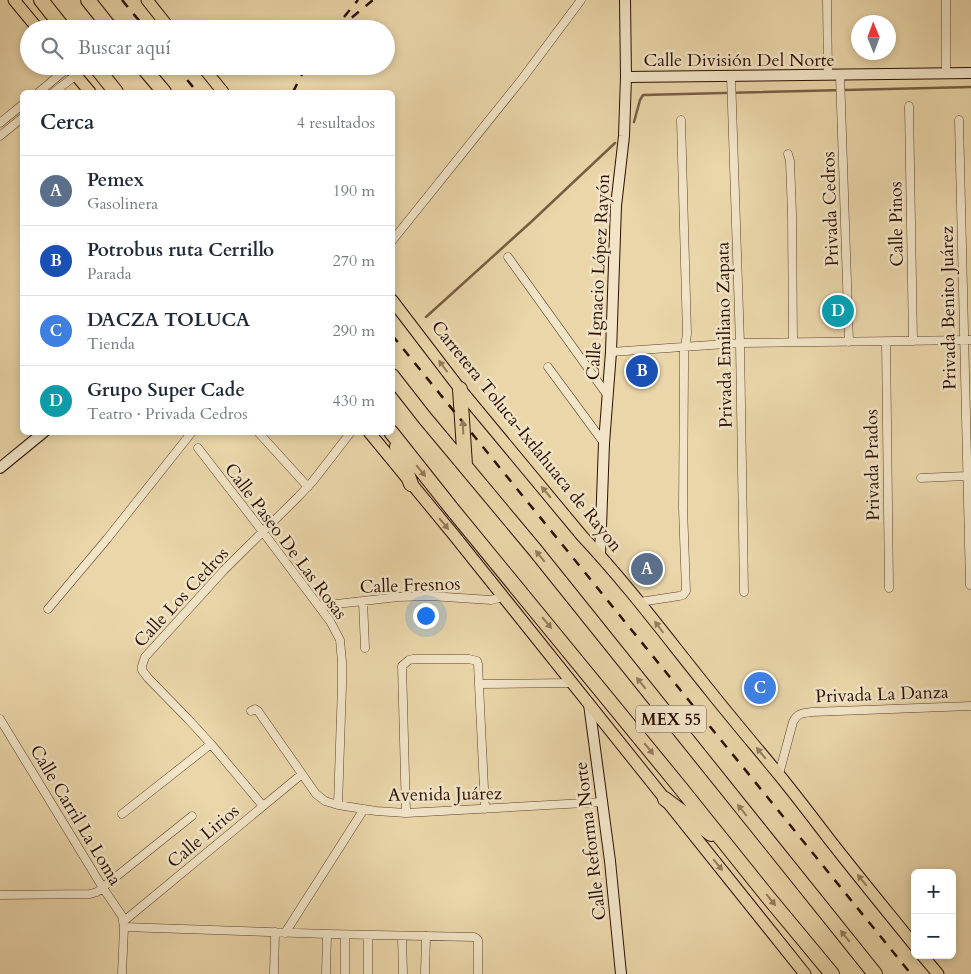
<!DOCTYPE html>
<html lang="es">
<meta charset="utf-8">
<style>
body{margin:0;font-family:Cardo,serif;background:#f6f6f7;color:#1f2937}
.controls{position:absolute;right:15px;bottom:15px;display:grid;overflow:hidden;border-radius:8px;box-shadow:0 2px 8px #0003}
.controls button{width:45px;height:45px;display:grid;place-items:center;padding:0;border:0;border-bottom:1px solid #e0e1e3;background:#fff;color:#1f2937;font:25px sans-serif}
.compass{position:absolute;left:851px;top:15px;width:45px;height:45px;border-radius:50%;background:#fff;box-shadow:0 2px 8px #0003;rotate:359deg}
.you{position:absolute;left:425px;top:615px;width:18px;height:18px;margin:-12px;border:4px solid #fff;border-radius:50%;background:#1a73e8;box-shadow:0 0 0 8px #1a73e833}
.badge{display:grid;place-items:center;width:32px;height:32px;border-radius:50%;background:#111827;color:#fff;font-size:16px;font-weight:700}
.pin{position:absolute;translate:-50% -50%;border:2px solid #fff;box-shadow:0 1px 5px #0006}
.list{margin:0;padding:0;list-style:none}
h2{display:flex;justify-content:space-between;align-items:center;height:65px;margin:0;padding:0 20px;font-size:21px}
h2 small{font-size:16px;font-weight:400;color:#747a83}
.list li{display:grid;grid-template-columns:32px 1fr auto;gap:15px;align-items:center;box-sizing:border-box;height:70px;padding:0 20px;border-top:1px solid #e0e1e3}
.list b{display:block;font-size:19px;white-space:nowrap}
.list p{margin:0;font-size:16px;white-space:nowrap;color:#747a83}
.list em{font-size:16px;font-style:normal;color:#747a83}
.icon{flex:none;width:28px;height:28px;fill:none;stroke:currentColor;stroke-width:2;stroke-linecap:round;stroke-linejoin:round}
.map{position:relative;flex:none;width:971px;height:974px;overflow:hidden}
.search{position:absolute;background:#fff;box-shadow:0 2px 8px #0003;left:20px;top:20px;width:375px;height:55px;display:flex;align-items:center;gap:12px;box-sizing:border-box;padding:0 18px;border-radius:28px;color:#747a83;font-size:19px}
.panel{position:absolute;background:#fff;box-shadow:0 2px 8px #0003;left:20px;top:90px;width:375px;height:345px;border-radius:8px}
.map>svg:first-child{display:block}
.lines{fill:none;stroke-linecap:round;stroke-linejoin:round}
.stream{stroke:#775e44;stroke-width:2.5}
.street-casing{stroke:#5c412c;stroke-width:9}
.secondary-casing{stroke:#2c0f02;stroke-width:12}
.primary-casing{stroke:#2c0f02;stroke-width:13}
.highway-casing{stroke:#2c0f02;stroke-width:16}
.street{stroke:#f1e4c7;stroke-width:8}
.secondary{stroke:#f1e4c7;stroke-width:10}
.primary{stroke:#ead6a9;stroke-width:11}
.highway{stroke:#ead6a9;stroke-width:14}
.rail{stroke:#2c0f02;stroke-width:2.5;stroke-dasharray:9 9;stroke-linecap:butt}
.oneway{fill:#947c5e}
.labels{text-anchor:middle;stroke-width:5;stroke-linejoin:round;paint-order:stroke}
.shield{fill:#f1e4c7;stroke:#674f3d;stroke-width:1}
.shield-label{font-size:16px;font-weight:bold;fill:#2c0f02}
.street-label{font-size:18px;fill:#2c0f02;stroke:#f1e4c7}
</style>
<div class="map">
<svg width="971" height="974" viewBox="0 0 971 974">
<rect width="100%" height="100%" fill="#ead6a9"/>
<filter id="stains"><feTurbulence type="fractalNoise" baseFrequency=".004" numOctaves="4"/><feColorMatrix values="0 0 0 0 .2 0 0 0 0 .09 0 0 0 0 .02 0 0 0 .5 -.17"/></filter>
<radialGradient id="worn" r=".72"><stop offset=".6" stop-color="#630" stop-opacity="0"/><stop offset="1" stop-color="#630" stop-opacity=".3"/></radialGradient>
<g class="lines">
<path class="stream" d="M634 122 640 100 643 95 971 87
M426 317 531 222 615 143"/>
<g class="street-casing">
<path id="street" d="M827 0 828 75
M946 74V0
M840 75 849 342
M731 76 740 343 744 592
M39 92 69 67
M54 92 75 76
M909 106 913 341
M959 120 970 585
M0 123 22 105
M0 136 22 118
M788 154 790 161 792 214 793 342
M392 241 522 79 581 0
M508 257 608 396
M886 342 889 588
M611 352 740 343 971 340
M548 367 604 443
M258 432 308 487
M198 448 263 532 330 621 340 640 342 662V685L338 805
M921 478 966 476
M363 601 365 648
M640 602 679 596 683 595 686 591 683 508 684 369V352L687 334 681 120
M319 606 398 597 430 596 491 600 503 597
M48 609 107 539 192 432
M480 684 571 683
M251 711 255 709 258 711 316 794 325 801 338 805 376 811 406 813 603 802
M0 719 103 888 122 916 124 927 122 974
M779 774 793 722C797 713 803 713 812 712L971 706
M263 806 211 744 188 719 148 678 142 670V666L145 657 224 570 298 497 313 481 351 432
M406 813 402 666 409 660 413 659H469L477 661 478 664 485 809
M122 814 211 744
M0 895 90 894 97 892 192 816
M124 921 302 774
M124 927 327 934 474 937 476 938 478 940V974
M285 933 364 809
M402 936 403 974
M274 974 275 932
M326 974 327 934
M345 974V935
M368 974V935
M425 974 426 936"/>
</g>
<g class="secondary-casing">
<path id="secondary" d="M626 77 971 73
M0 468 44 432
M600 555 604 443 611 352 616 206 624 136 626 77 625 0
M589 704 610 861 621 974"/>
</g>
<g class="primary-casing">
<path id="primary" d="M14 0 38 29
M147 0 170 29
M68 66 90 92
M202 66 223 92
M392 300 460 389 582 536C628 585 668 639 710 691 733 720 757 748 780 776 797 797 813 818 829 839 857 875 886 910 915 946
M369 432 453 534 805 974
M922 955 938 974"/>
</g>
<g class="highway-casing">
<path id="highway" d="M41 0 64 29
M88 0 111 29
M95 66 116 92
M142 66 164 92
M392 376 424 417 535 550 875 974
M460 389 465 465
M391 432 452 509 679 786 768 897 832 974
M397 447 411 484
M665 799 711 834"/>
</g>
<use href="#street" class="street"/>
<use href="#secondary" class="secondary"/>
<use href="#primary" class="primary"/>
<use href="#highway" class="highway"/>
<path class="rail" d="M122 0 146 29
M344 17 358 0
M338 29 373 0
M176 66 197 92
M293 92 306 66
M392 335 911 974"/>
</g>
<defs><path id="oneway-solid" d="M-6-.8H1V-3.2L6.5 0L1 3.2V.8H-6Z" transform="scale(1.25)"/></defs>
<g class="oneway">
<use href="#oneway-solid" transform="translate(443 366) rotate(-126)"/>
<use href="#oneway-solid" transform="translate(463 427) rotate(-93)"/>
<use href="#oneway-solid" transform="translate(421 471) rotate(51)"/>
<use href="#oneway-solid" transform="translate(546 492) rotate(-130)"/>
<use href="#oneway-solid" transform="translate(444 524) rotate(50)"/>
<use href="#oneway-solid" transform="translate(540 556) rotate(-129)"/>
<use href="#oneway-solid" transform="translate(547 623) rotate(50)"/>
<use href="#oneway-solid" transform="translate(659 627) rotate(-127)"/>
<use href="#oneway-solid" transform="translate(641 683) rotate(-129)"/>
<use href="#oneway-solid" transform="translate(649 749) rotate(51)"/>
<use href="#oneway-solid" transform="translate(761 753) rotate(-130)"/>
<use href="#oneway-solid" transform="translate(742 810) rotate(-129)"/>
<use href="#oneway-solid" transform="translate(718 865) rotate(51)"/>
<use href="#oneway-solid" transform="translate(862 880) rotate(-129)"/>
<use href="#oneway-solid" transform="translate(771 900) rotate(51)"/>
<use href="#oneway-solid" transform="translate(845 936) rotate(-129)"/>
</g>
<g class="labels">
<rect class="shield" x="636" y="705.5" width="70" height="27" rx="4"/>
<g class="shield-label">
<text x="671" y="725">MEX 55</text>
</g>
<g class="street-label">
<text x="739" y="66">Calle División Del Norte</text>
<text transform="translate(830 209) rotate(-92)" y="6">Privada Cedros</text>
<text transform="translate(896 224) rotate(-91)" y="6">Calle Pinos</text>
<text transform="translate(598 277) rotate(-87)" y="6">Calle Ignacio López Rayón</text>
<text transform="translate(948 308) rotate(-91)" y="6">Privada Benito Juárez</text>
<text transform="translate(724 335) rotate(-91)" y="6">Privada Emiliano Zapata</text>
<text transform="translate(527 436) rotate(51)" y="6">Carretera Toluca-Ixtlahuaca de Rayon</text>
<text transform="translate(872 465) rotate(-91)" y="6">Privada Prados</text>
<text transform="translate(286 541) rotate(53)" y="6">Calle Paseo De Las Rosas</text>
<text transform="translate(410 585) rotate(-2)" y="6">Calle Fresnos</text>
<text transform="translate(181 597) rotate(-47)" y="6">Calle Los Cedros</text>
<text transform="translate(882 694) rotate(-2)" y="6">Privada La Danza</text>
<text transform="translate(445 794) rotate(-1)" y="6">Avenida Juárez</text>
<text transform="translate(76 815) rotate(59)" y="6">Calle Carril La Loma</text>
<text transform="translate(203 836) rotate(-40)" y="6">Calle Lirios</text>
<text transform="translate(590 841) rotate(-97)" y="6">Calle Reforma Norte</text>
</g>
</g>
<rect width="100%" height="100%" filter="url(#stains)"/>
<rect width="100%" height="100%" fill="url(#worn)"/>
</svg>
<div class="controls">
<button>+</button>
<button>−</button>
</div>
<svg class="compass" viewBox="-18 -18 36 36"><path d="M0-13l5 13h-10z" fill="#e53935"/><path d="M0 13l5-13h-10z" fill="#747a83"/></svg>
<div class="you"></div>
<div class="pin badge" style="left:647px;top:569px;background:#5c6f8a">A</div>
<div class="pin badge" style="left:642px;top:371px;background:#1a4fb4">B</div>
<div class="pin badge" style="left:760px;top:688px;background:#3f7fe0">C</div>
<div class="pin badge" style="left:838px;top:311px;background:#0f9aa8">D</div>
<div class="search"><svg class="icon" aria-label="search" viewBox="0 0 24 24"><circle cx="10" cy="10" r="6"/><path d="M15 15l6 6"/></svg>Buscar aquí</div>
<section class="panel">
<h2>Cerca<small>4 resultados</small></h2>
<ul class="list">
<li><span class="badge" style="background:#5c6f8a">A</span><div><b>Pemex</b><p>Gasolinera</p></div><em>190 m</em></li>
<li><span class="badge" style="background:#1a4fb4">B</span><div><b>Potrobus ruta Cerrillo</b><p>Parada</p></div><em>270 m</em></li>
<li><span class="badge" style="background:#3f7fe0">C</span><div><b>DACZA TOLUCA</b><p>Tienda</p></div><em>290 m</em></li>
<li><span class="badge" style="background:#0f9aa8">D</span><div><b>Grupo Super Cade</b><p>Teatro · Privada Cedros</p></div><em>430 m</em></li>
</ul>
</section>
</div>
